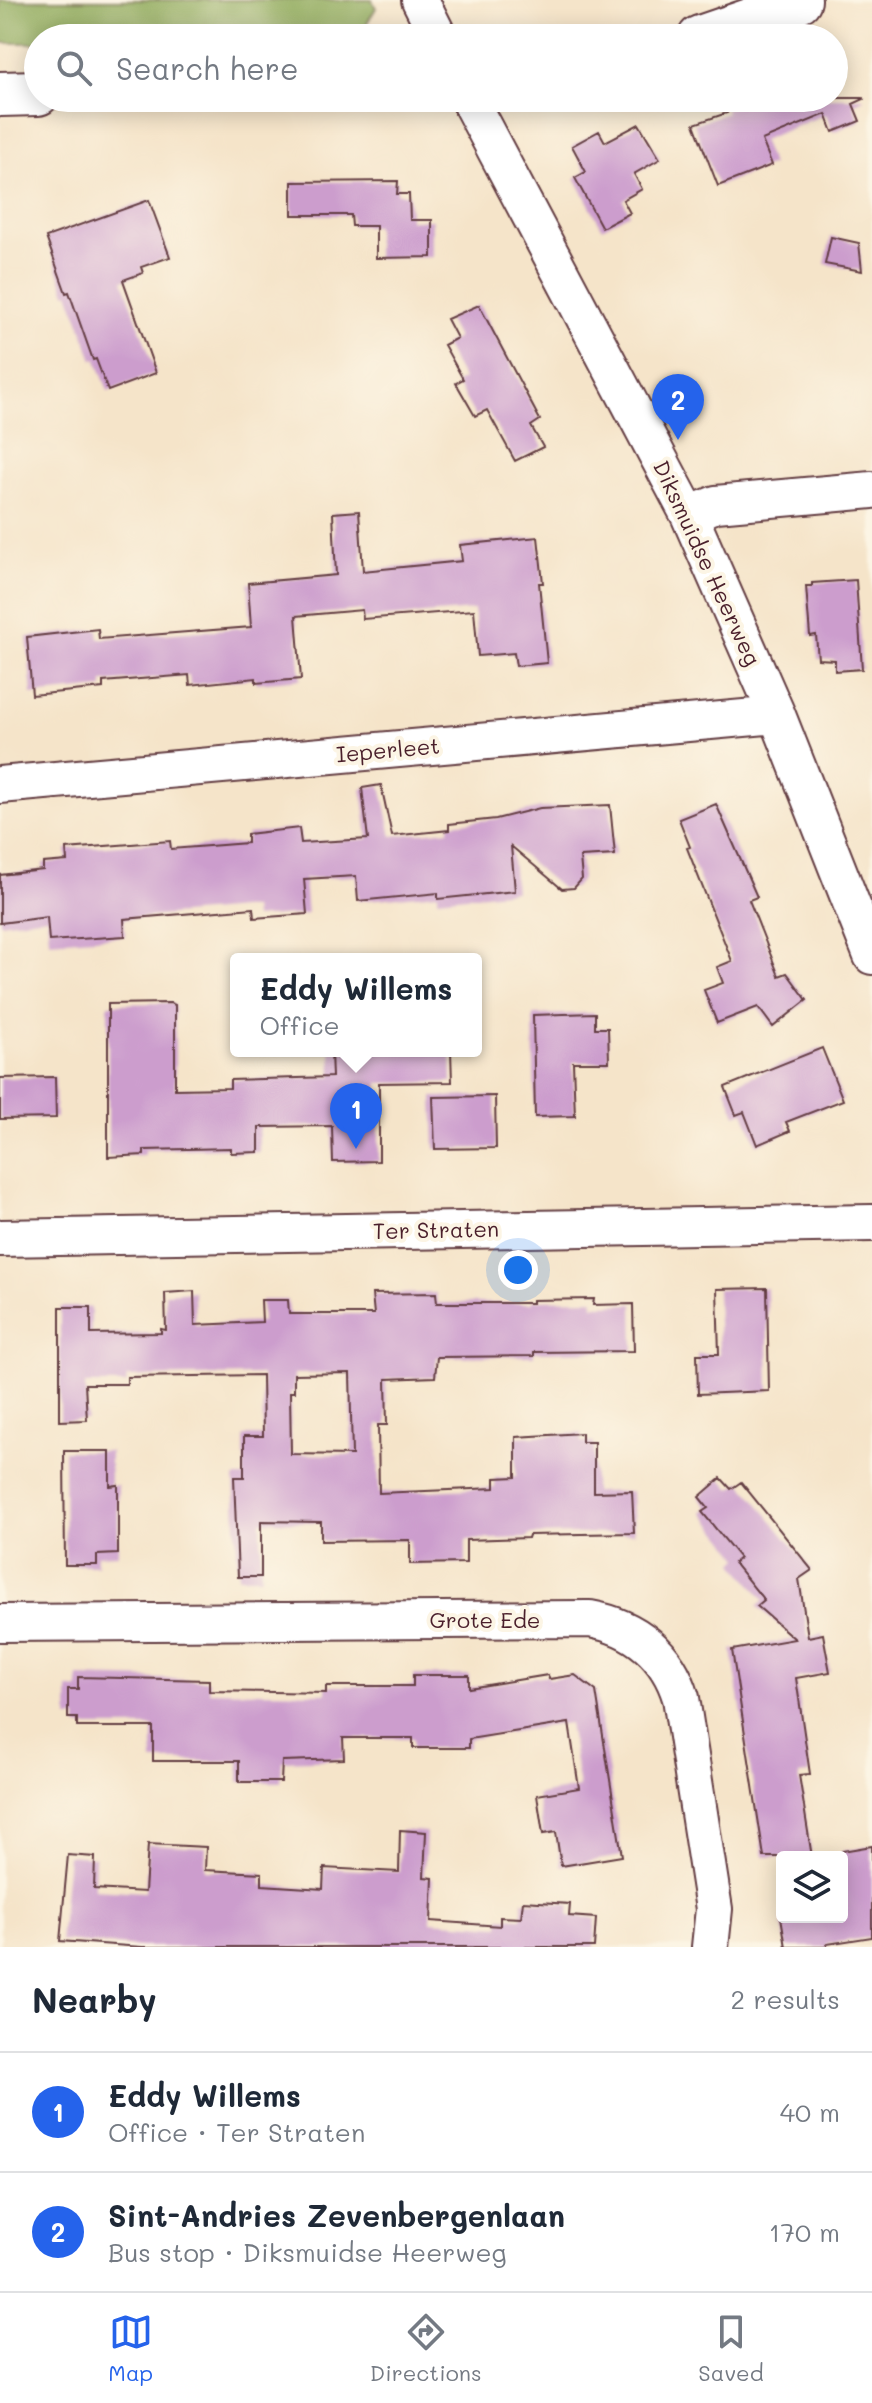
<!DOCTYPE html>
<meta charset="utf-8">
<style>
body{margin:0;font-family:Mali,sans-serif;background:#f2f2f3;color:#1f2937}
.controls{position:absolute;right:24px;bottom:24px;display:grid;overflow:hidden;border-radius:8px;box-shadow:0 4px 20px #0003}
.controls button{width:72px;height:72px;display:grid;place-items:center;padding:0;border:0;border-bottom:2px solid #e0e1e3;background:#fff;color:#1f2937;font:40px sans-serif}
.you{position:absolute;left:518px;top:1270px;width:28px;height:28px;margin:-20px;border:6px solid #fff;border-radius:50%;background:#1a73e8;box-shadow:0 0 0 12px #1a73e833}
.badge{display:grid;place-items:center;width:52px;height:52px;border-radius:50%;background:#2563eb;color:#fff;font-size:26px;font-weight:700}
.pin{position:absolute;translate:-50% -66px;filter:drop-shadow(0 2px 4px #0008)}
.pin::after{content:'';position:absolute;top:42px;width:28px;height:24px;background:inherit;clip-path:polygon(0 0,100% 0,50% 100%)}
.popup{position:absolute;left:230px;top:953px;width:252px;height:104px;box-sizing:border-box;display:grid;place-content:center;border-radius:8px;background:#fff;filter:drop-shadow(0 2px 6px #0005);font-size:26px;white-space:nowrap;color:#747a83}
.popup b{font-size:30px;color:#1f2937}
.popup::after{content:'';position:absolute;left:50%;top:100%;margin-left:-16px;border:16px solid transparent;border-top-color:#fff}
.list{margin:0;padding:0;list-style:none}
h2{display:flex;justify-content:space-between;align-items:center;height:104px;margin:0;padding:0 32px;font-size:34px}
h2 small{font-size:26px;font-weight:400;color:#747a83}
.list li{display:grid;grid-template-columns:52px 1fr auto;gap:24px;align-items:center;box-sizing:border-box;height:120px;padding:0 32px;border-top:2px solid #e0e1e3}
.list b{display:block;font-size:30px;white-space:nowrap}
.list p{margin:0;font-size:26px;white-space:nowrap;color:#747a83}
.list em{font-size:26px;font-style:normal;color:#747a83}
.icon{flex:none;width:44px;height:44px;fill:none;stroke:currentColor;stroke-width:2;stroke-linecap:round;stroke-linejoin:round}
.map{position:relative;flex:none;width:872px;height:1947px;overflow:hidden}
.search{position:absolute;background:#fff;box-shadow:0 4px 20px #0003;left:24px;right:24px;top:24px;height:88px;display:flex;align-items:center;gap:20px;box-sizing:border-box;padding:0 28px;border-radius:44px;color:#747a83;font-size:30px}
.sheet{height:344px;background:#fff}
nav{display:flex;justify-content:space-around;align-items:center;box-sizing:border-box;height:112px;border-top:2px solid #e0e1e3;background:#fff;font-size:22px;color:#747a83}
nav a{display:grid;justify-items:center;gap:4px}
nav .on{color:#2563eb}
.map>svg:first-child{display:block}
.forest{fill:#92ac5f;stroke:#6e6645;stroke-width:2}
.building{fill:#cc9dcd;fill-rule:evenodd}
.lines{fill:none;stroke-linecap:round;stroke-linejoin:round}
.street-casing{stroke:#643d43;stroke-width:40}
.secondary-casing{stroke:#643d43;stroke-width:48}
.street{stroke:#fff;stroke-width:36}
.secondary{stroke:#fff;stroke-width:44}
.labels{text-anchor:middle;stroke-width:8;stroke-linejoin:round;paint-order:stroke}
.street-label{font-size:22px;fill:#4a1f2b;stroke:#fcf5e5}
</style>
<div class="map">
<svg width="872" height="1947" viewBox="0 0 872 1947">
<rect width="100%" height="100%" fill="#fcf5e5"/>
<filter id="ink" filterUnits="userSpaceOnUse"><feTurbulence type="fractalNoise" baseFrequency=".0125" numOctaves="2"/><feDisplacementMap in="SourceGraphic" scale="16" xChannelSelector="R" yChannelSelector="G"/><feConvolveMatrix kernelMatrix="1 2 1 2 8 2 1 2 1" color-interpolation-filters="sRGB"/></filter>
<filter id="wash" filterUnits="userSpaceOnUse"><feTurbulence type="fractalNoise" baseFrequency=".006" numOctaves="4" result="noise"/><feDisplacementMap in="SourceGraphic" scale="32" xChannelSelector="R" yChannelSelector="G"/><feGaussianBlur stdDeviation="1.8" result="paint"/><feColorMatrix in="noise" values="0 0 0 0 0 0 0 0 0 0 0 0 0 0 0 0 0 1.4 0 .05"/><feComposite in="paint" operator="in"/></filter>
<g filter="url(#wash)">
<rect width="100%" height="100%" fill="#f5e4c9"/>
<path class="forest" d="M0 0H372L376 8 358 38H38V43H0Z"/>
<g id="blocks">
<path class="building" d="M754 98H863L864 99 853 104 860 121 833 132 826 114 762 140 772 165 718 186 694 124 727 113 725 109Z
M639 124 660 159 634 174 642 189 623 200 630 213 602 228 575 178 586 172 572 146 599 131 605 142Z
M398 181 397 194H409L410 220H432V257L376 258V226H352L351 215H292V182Z
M149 200 170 257 141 267 143 273 123 280 156 373 108 391 96 359 93 360 69 292 66 293 46 237Z
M831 237 859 243 862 271 825 264Z
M479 305 540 420 531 426 543 447 515 461 487 410 475 416 456 383 463 379 444 345 457 338 447 319Z
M359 511 363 571 462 561 460 545 538 537 543 583H539L547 663 516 666 514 653 478 656 474 610 363 619 362 610 296 616 301 679 256 683V678L190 685 189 675 103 682V688L32 695 27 637 98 629 99 639 251 627 248 583 336 575 333 513Z
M856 580 862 669 835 671V660L818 659 816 635 810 636 806 586H812V583Z
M381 785 392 836 449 830V824L496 819 540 808 610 805 615 855 580 857 582 879 574 888 562 889 511 846 515 891 438 899V893L358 901 356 876 304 879 307 914 254 918 253 908 124 919 125 936 49 941 47 917 0 923V875L43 870V863L67 861 66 849 170 841 171 849 247 843V834L299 828 301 843 368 839 362 788Z
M716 804 757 897 749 900 779 976 787 973 807 1000 773 1027 758 1007 717 1023 704 990 723 983 717 967 732 961 687 848 690 847 679 819Z
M170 1003 175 1005V1089L230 1088V1080L332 1077 331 1051H451L452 1082 379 1083V1161L333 1162 332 1126 259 1127V1152L231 1153V1148L144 1150V1155L108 1157V1004Z
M595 1013V1028H608L609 1062H573L575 1116 535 1117 533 1015Z
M822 1048 843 1100 786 1122 790 1131 757 1145 744 1112 736 1115 725 1087Z
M55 1077 56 1118 0 1119V1078Z
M495 1096 496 1148 435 1149 433 1097Z
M767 1288 769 1391 698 1394 697 1354H719L717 1289Z
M194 1291 195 1325 262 1322 261 1300H288L289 1314H374L372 1294 436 1293 437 1303H532V1300L594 1299 593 1305 633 1304 634 1351 534 1352V1356L437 1357 435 1377 386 1379 387 1425H378L379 1493 495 1488V1478L516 1477V1437L582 1433V1442H594V1492L632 1491 634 1533 529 1535 528 1538 466 1540V1563L410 1564V1540L321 1541V1522L261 1521V1577H238L234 1477H244V1436H263L262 1375 127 1377V1384H85L87 1420 60 1421V1307H91V1334L161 1333V1329L166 1330 165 1293ZM350 1373 352 1455 291 1454 290 1392H294V1374Z
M64 1451H110V1486L118 1485V1554L97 1555V1565H65Z
M721 1478 731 1489 741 1482 812 1570 799 1579 808 1637 823 1634 830 1672 796 1678 810 1774 799 1775 812 1857H764L732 1650 795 1639 757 1606 764 1600 734 1563 740 1558 702 1512 708 1508 699 1497Z
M413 1675H469V1688L548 1675 549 1679 575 1675 596 1691 622 1856 561 1866 556 1832 543 1834 537 1795 579 1788 569 1723 469 1739V1748H413V1738H343L344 1759 282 1761 281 1782H239V1761H153V1727H77V1718H68V1689H78V1677L209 1680V1691L326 1693V1686H413Z
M400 1830 426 1832 424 1877 433 1878 431 1921 500 1926V1917L521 1918 523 1901 570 1904 569 1916 596 1918 594 1947H142L60 1941 68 1855 95 1857 94 1889 145 1892 148 1844 206 1847 205 1870 262 1873V1885L323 1889 324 1868 399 1872Z
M872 1846V1937L827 1944V1947H786L781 1917H842V1851Z"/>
</g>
</g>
<g filter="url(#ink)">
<use href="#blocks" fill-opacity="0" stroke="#643d43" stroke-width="2"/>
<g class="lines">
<g class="street-casing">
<path id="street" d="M420 0 439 38
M468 98 689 515 777 715 872 956
M689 515 716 504 872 490
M0 785 777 715
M0 1238 872 1223
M0 1623 590 1619C635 1627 668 1654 681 1698L714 1909 710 1947"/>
</g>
<g class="secondary-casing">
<path id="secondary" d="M700 38 770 14 799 0
M0 94 38 93"/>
</g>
<use href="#street" class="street"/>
<use href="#secondary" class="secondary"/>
</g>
</g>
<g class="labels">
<g class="street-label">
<text transform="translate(707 563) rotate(65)" y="8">Diksmuidse Heerweg</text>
<text transform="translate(388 750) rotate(-5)" y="8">Ieperleet</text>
<text transform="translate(436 1230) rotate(-1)" y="8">Ter Straten</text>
<text x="485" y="1628">Grote Ede</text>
</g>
</g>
</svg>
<div class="controls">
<button><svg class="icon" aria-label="layers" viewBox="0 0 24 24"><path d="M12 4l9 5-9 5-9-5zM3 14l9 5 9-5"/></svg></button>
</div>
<div class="you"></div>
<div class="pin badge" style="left:356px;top:1149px">1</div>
<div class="popup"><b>Eddy Willems</b>Office</div>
<div class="pin badge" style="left:678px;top:440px">2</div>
<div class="search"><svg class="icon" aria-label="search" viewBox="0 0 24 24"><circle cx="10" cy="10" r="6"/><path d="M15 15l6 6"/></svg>Search here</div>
</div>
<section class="sheet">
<h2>Nearby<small>2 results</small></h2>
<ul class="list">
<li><span class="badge">1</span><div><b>Eddy Willems</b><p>Office · Ter Straten</p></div><em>40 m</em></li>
<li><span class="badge">2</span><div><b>Sint-Andries Zevenbergenlaan</b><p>Bus stop · Diksmuidse Heerweg</p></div><em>170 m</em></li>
</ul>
</section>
<nav>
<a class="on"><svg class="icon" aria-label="map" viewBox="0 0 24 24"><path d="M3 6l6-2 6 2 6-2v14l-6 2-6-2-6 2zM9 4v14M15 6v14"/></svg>Map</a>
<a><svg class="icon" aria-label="directions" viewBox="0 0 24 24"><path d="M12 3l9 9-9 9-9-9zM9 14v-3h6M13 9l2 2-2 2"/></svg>Directions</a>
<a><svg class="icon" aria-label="saved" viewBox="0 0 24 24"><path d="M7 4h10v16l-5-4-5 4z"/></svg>Saved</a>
</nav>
